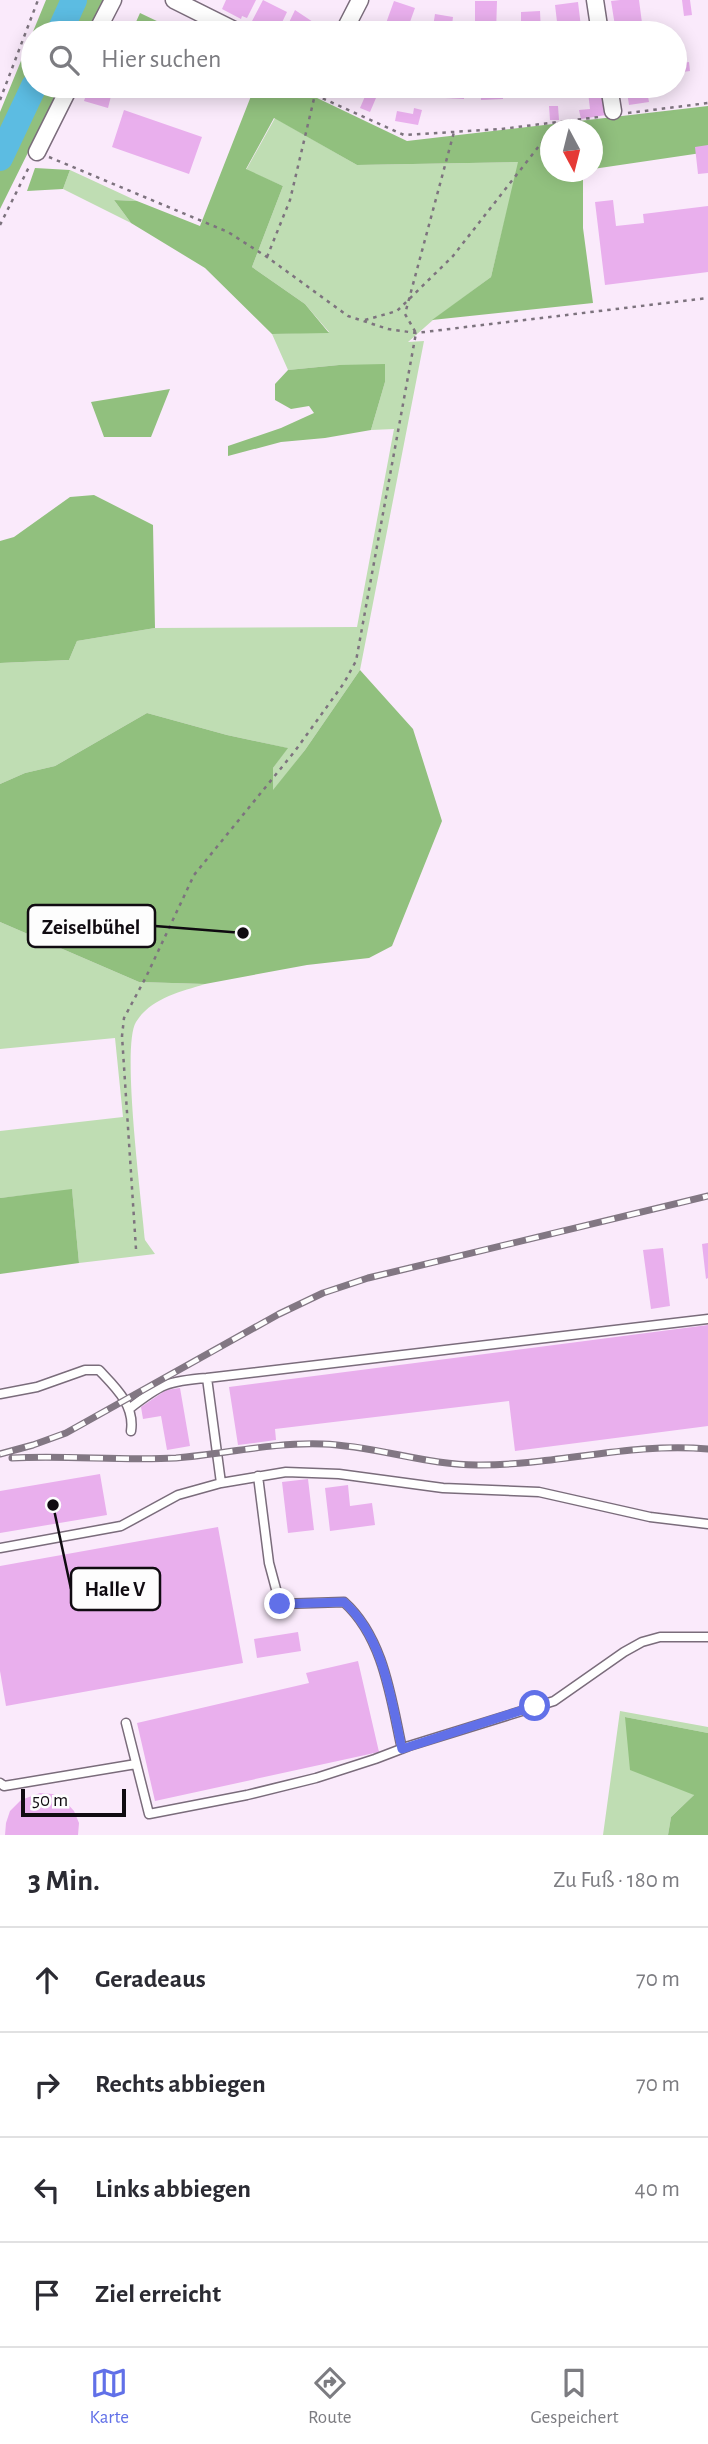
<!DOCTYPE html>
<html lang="de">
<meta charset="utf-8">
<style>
body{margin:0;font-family:"Alegreya Sans",sans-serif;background:#f2f2f3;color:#2b2b33}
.compass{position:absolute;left:540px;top:119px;width:63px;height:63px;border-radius:50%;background:#fff;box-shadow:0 4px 18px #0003;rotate:173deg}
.scale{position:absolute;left:21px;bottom:18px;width:105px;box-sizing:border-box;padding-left:7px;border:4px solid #100b11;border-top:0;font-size:19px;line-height:24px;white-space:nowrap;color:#100b11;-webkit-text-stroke:5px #fdfdfd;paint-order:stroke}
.stop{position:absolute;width:21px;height:21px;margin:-16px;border:5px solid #6170e8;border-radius:50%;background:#fff}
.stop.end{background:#6170e8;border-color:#fff;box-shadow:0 2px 7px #0008}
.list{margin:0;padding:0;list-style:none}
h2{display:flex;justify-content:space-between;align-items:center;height:91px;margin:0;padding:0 28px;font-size:30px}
h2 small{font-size:23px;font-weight:400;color:#7c7c81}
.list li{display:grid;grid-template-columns:46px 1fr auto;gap:21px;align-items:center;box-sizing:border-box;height:105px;padding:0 28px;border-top:2px solid #e1e1e2}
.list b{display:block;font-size:26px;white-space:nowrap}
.list em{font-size:23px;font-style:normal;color:#7c7c81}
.icon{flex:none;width:38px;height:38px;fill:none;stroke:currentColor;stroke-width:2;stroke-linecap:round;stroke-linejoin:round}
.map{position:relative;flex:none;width:708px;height:1835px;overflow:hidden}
.search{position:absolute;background:#fff;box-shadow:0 4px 18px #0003;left:21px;right:21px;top:21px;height:77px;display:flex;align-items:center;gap:18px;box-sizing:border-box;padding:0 24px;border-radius:38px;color:#7c7c81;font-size:26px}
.sheet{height:511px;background:#fff}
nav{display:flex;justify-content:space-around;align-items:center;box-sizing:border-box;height:98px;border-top:2px solid #e1e1e2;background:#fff;font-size:19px;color:#7c7c81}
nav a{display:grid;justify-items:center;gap:4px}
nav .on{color:#6170e8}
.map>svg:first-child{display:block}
.green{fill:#bfddb3}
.forest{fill:#91c07e}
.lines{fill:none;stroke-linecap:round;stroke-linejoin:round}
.river{stroke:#5cbce2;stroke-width:26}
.building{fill:#e9afed}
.service-casing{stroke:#7a6c7b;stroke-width:11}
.minor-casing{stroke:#7a6c7b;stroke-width:19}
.path{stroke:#7d737e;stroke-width:2.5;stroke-dasharray:3.5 5;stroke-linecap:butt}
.service{stroke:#fff;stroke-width:8}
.minor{stroke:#fff;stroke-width:16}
.rail-casing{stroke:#827783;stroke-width:7}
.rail{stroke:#fdfdfd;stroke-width:4.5;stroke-dasharray:13;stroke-linecap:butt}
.route{stroke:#6170e8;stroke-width:9}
.leader{fill:none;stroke:#100b11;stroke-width:2.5}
.callout-dot{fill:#100b11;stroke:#fdfdfd;stroke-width:2.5}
.callout{fill:#fdfdfd;stroke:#100b11;stroke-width:2.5}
.callout-label{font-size:21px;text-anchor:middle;font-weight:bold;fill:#100b11}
</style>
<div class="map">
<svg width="708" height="1835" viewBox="0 0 708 1835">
<rect width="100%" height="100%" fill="#faeafb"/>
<path class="green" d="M275 118 357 165 519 162 491 277 433 320 408 342 424 341 360 670 305 750 273 791V768L287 748 227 735 147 713 55 766 25 773 0 784V663L69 660 77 641 155 628 357 627 394 429 371 430 385 382 339 365 288 370 272 334 329 332 305 304 252 267 283 186 246 170Z
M70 170 137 201 114 200 131 223 63 189Z
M0 922 139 982 205 984C180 992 151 998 136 1022 121 1046 142 1203 145 1240L155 1254 79 1263 72 1190 0 1198V1131L123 1117 115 1038 0 1049Z
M620 1711 708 1727V1733L625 1717 694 1795 671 1817 668 1835H603Z"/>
<path class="forest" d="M46 0H104L87 33H33V86H61L0 209V112Z
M140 13 182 33H131Z
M240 86H292L407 141 708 106V152L593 169 592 130H550V172H583V228L593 303 432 320 491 277 518 162 357 165 274 118 246 169 283 186 252 267 305 304 329 333 272 334 205 268 131 223 114 200 137 201 200 226 253 91Z
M35 168 70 170 63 189 27 191Z
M385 364V382L371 430 325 438 281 442 228 456V446L281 428 314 413 309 406 291 409 275 400V384L288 370 339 365Z
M170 389 151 437H104L91 402Z
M94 495 153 525 155 628 77 641 69 660 0 663V541L14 537 70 497Z
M360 670 413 729 442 821 392 946 369 958 307 965 205 984 139 982 0 922V784L25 773 55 766 147 713 227 735 288 748 273 768V790L305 750Z
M72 1189 79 1263 0 1274V1198Z
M625 1717 708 1733V1835H668L671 1817 694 1795 630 1770Z"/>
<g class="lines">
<path class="river" d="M59 33 74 0
M0 158 34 86"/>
</g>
<path class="building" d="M226 0H256L247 18 242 16 241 19 222 9Z
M263 0 287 12 277 33H271L251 23Z
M620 0H639L642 23 615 26 611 1Z
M682 0H690L692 15 684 16Z
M394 1 415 8 406 33 385 26Z
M475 1H497L496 33H475Z
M578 2 581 27 558 30 555 5Z
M295 10 316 24 314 27 322 31 321 33H299L303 26 300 25 296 33H284Z
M540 11 541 33H521V12Z
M435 14 453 17 451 33H432Z
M689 62 690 71 675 73V64Z
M89 86H100L98 92 111 96 108 108 84 101Z
M402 86H422L419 95 401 90Z
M446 86H464V99L445 98Z
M480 86H503V99L481 100Z
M524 86H548L549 96 525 98Z
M626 86H646L649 102 629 105Z
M602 90 606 115 581 119 579 110 590 109 588 92Z
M366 94 376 98 370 112 360 108Z
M549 106H558L559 120H550Z
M414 108 422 110 418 125 395 121 397 111 413 114Z
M124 110 202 137 189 174 112 147Z
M708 145V173L698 174 695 147Z
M613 200 616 226 644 223 643 214 708 206V272L605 285 595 202Z
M708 1243V1278L706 1279 702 1244Z
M663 1248 670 1306 651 1309 643 1250Z
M708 1325V1426L515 1451 509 1401 275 1429 276 1440 238 1445 229 1387Z
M180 1388 190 1446 167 1450 161 1416 143 1419 141 1407 166 1390Z
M100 1474 107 1515 0 1533V1491Z
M308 1479 314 1530 288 1533 282 1482Z
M348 1485 350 1506 372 1503 375 1525 330 1531 325 1488Z
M218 1527 243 1663 6 1706 0 1671V1566Z
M298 1632 301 1651 257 1658 254 1639Z
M358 1661 379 1752 155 1801 137 1723 309 1683 306 1673Z
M40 1793 53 1794 64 1800 74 1811 79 1823 78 1835H5L6 1823 10 1811 21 1800Z"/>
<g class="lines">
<g class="service-casing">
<path id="service" d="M0 1394 37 1387 85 1370H99C115 1387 135 1405 131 1431
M129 1409C161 1384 167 1381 207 1378
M258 1476 269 1563 280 1604 344 1602C384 1638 391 1699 402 1749
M221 1483 207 1378 708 1319
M0 1548 121 1526 178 1495 221 1483 286 1472 339 1474 443 1488 539 1492 650 1517 708 1524
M126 1723 149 1814 247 1795 316 1778 375 1759 409 1746 554 1701 624 1652 642 1642 660 1637H708
M0 1783 4 1786 136 1764"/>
</g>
<g class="minor-casing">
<path id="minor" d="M174 0 240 33
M595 0 600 33
M346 27 367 33
M96 33 113 0
M343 33 360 0
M609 86 613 111
M37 152 70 86"/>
</g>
<path class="path" d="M315 95 404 135 501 129 599 117
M0 100 38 0
M628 113 708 103
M552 130 558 123
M49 157 228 232 267 257 348 316 388 329 416 333 708 298
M0 225 30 165
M267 257 290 200 317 86
M365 320 397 311 453 256 550 132
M136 1249 122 1036 124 1018 146 977 194 875 295 751 344 683 356 661 416 333 405 314 454 132"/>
<use href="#service" class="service"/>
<use href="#minor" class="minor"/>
<g class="rail-casing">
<path id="rail" d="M0 1454 33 1445 66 1433 279 1314 323 1293 368 1278 708 1196
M12 1458C66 1455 121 1461 176 1458 225 1454 274 1442 323 1444 377 1446 428 1466 481 1465 557 1465 632 1442 708 1449"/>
</g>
<use href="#rail" class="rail"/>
</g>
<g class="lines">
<path class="route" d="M280 1604 344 1602C384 1638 391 1699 402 1749L535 1706"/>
</g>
<path class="leader" d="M243 933L155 926M53 1505L71 1589"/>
<g class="callout-dot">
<circle cx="243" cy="933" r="7"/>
<circle cx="53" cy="1505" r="7"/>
</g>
<g class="callout">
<rect x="28" y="905" width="127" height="42" rx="7"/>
<rect x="71" y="1568" width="89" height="42" rx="7"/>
</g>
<g class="callout-label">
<text x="91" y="934">Zeiselbühel</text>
<text x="115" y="1596">Halle V</text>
</g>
</svg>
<svg class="compass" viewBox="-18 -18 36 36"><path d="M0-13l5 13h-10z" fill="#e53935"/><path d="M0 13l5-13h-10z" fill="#7c7c81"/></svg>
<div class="scale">50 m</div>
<div class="stop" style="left:535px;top:1706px"></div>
<div class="stop end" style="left:280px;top:1604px"></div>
<div class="search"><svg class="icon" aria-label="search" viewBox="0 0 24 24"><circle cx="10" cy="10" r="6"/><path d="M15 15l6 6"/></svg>Hier suchen</div>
</div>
<section class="sheet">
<h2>3 Min.<small>Zu Fuß · 180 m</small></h2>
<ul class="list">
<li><svg class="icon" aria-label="ahead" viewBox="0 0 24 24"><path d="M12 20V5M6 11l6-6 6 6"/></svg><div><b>Geradeaus</b></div><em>70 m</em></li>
<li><svg class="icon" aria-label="right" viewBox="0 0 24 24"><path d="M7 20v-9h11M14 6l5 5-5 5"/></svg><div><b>Rechts abbiegen</b></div><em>70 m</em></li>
<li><svg class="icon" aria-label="left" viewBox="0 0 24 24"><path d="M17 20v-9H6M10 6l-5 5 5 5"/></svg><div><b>Links abbiegen</b></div><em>40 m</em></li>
<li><svg class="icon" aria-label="arrive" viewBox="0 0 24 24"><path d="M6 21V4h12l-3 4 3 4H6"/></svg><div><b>Ziel erreicht</b></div></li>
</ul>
</section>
<nav>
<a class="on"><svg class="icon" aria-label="map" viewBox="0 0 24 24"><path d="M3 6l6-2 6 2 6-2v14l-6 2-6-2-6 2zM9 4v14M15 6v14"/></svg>Karte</a>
<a><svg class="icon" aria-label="directions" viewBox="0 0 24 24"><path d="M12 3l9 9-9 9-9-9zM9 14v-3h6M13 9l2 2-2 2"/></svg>Route</a>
<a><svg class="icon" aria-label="saved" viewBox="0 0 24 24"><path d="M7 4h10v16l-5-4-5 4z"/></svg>Gespeichert</a>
</nav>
